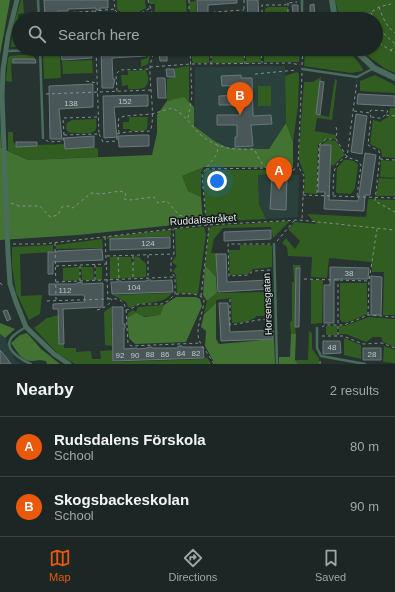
<!DOCTYPE html>
<meta charset="utf-8">
<style>
body{margin:0;font-family:Helvetica,sans-serif;background:#252e2d;color:#f1f3f6}
.you{position:absolute;left:217px;top:181px;width:14px;height:14px;margin:-10px;border:3px solid #fff;border-radius:50%;background:#1a73e8;box-shadow:0 0 0 6px #1a73e833}
.badge{display:grid;place-items:center;width:26px;height:26px;border-radius:50%;background:#ea580c;color:#fff;font-size:13px;font-weight:700}
.pin{position:absolute;translate:-50% -33px;filter:drop-shadow(0 1px 2px #0008)}
.pin::after{content:'';position:absolute;top:21px;width:14px;height:12px;background:inherit;clip-path:polygon(0 0,100% 0,50% 100%)}
.list{margin:0;padding:0;list-style:none}
h2{display:flex;justify-content:space-between;align-items:center;height:52px;margin:0;padding:0 16px;font-size:17px}
h2 small{font-size:13px;font-weight:400;color:#a0a5a7}
.list li{display:grid;grid-template-columns:26px 1fr auto;gap:12px;align-items:center;box-sizing:border-box;height:60px;padding:0 16px;border-top:1px solid #3a4342}
.list b{display:block;font-size:15px;white-space:nowrap}
.list p{margin:0;font-size:13px;white-space:nowrap;color:#a0a5a7}
.list em{font-size:13px;font-style:normal;color:#a0a5a7}
.icon{flex:none;width:22px;height:22px;fill:none;stroke:currentColor;stroke-width:2;stroke-linecap:round;stroke-linejoin:round}
.map{position:relative;flex:none;width:395px;height:364px;overflow:hidden}
.search{position:absolute;background:#1c2625;box-shadow:0 1px 3px #0004;left:12px;right:12px;top:12px;height:44px;display:flex;align-items:center;gap:10px;box-sizing:border-box;padding:0 14px;border-radius:22px;color:#a0a5a7;font-size:15px}
.sheet{height:172px;background:#1c2625}
nav{display:flex;justify-content:space-around;align-items:center;box-sizing:border-box;height:56px;border-top:1px solid #3a4342;background:#1c2625;font-size:11px;color:#a0a5a7}
nav a{display:grid;justify-items:center;gap:2px}
nav .on{color:#ea580c}
.map>svg:first-child{display:block}
.built{fill:#2a403d}
.green{fill:#315d21}
.forest{fill:#437332}
.building{fill:#495759;stroke:#6b797c}
.lines{fill:none;stroke-linecap:round;stroke-linejoin:round}
.path{stroke:#85908e;stroke-width:1;stroke-dasharray:3 3;stroke-linecap:butt}
.service{stroke:#496c5b;stroke-width:2.5}
.minor{stroke:#496c5b;stroke-width:5}
.tertiary{stroke:#496c5b;stroke-width:6}
.labels{text-anchor:middle;stroke-width:3;stroke-linejoin:round;paint-order:stroke}
.number-label{font-size:8px;fill:#bcc6c6}
.street-label{font-size:10px;fill:#e3ebea;stroke:#131918}
</style>
<div class="map">
<svg width="395" height="364" viewBox="0 0 395 364">
<rect width="100%" height="100%" fill="#263331"/>
<path class="built" d="M285 66 286 123 269 149 229 148 216 142 194 126 195 67Z
M291 174 299 175 298 217 266 219 259 204 258 175Z
M0 334 5 338 16 361 21 364H0Z"/>
<path class="green" d="M21 0H23L24 13 18 14 19 28H16V40H19V47H11L13 26Z
M117 0H145L146 8 135 14 130 13 124 15 117 9Z
M149 0H186L187 17 155 18 153 12 155 11V4H150Z
M335 0H395V73L384 68 359 49H376V19H340Z
M196 1 197 19H190L189 2Z
M268 7H288V19H265V9Z
M147 12 150 19H134Z
M90 13 93 16V19H63V17L69 14Z
M240 14 241 19H213L216 15Z
M147 49H151L148 64 141 67V60L147 58Z
M193 49H209V63H194L192 61V50Z
M246 49H260L261 62 246 63Z
M295 49H300L299 62H264V55L295 53Z
M324 49H347C351 55 363 65 363 71L351 73 304 66 305 51H324Z
M43 53H60L61 78 44 79Z
M33 54 35 59H14L13 63 11 65 12 82 6 81 8 58 10 56Z
M244 54V63H213L212 62V56Z
M92 60 93 73 63 74 62 61Z
M189 66V102L184 98 167 101V79L175 77V68Z
M145 70C147 73 148 75 148 79 148 91 138 89 128 89V85L122 86 121 75H128V71Z
M297 72 299 74 298 106 293 142 286 123 285 76Z
M375 75 395 85V93L360 91V81Z
M321 77 316 114 329 117 335 79 337 80 332 120 317 118 315 131 336 135V139L329 138 318 145 317 194 304 193 305 176 299 160V150L304 82H313Z
M258 86H271V106H258Z
M390 108H395V158L382 157 381 150 370 144 373 120 380 122 389 116Z
M129 117H148L147 129 144 131H131L130 129H123V122H129Z
M96 119C96 122 97 126 96 129 94 136 74 133 68 132L66 128 67 123 72 120Z
M8 132H13V141L16 147 37 146V145L65 144V149L94 147 98 149V157L28 160 8 151Z
M328 140 336 141 345 155 341 158 333 166 330 164 331 145H321Z
M344 160C350 160 355 160 358 165L355 188 351 194 337 193 336 192 337 168Z
M381 160 395 161V196H376L379 178 394 179V178L380 177Z
M204 167 201 172V197L188 191 182 176Z
M206 170H266L272 172V174L258 175 259 204 266 219 209 222 206 220 203 176Z
M368 199 395 200V315H383L384 272H372L371 262 329 258 327 278 311 277 312 257 288 256 287 247 282 243 286 238 295 249 300 241 288 229 295 222 316 224 307 214 366 217Z
M290 221 273 238 271 227 223 228 214 239 211 253H216V277L205 265 209 229 212 226Z
M204 227 206 234 198 294 177 293 176 275 173 271 177 266 172 262 176 256 175 230 176 229Z
M171 230V236L107 239V237Z
M102 239 103 248 56 249V245Z
M53 245V252L20 254 21 296 42 295 40 314 29 320 16 292 12 266V247Z
M240 245H270L272 246V267L253 269 248 274 230 275 229 250H240Z
M135 256 139 257 146 264V277L110 279V257H131L132 265Z
M293 265H301L300 268H296L295 327 296 334H291L290 322 292 321V282H294Z
M79 267 80 280 63 281V268Z
M81 267H93L94 280H82Z
M96 267H102V280H96Z
M311 280H323L322 323 311 324Z
M340 283H367V314L348 322H342L340 319Z
M271 292 270 316H256L255 318 245 322 232 323 231 298 216 300V303L204 313 207 301 217 293Z
M172 293C161 307 145 299 131 308L128 307 126 302 113 295Z
M164 305 160 315 127 318 128 313 133 310 136 312 138 307Z
M111 307 112 346 105 345 104 312Z
M59 315V344H64V348H76V352L91 351 92 359H101L100 351 113 350V362L204 359 207 357 211 364H75L57 353 34 328 47 318Z
M369 317 395 319V347L383 342 381 337H373L366 342 346 334H339V326H344Z
M326 326H337V335H326Z
M309 331 312 333V349L319 358V364H298L295 360H308Z
M344 338 361 345V359L344 355Z
M384 346 395 350V363L383 362Z"/>
<path class="forest" d="M0 0H10L0 55Z
M184 97 194 107V126L216 142 229 148 269 149 286 123 293 142V168L246 167H204L182 176 188 191 201 197 203 222 78 235 0 240V122L1 148 28 160 152 155 157 133V115L167 101Z
M205 265 216 277 217 293 207 301 203 295Z
M176 297H196L200 299 202 306 186 342 135 344 129 338 127 318 136 313 144 317 160 315 164 305Z
M216 303V339L219 344 274 339 275 364H215L205 346 206 331 201 327 204 314Z
M0 323 15 329 5 338 0 334Z
M27 333 41 349 60 364H47L46 361C41 360 38 360 33 361 22 362 17 351 11 343L20 335Z
M291 334H296L295 360 298 364H279V357H290Z"/>
<path class="building" d="M44 0H108V8H100V10H96V8L68 9V11H58V19H45Z
M197 0H237V3L208 5V19H198Z
M247 0H258L259 19H248Z
M314 4 315 19H310V5Z
M292 5H298V19H290L289 13H293Z
M61 49H91L92 58 62 60Z
M101 49H146V56L112 58 113 79H115L113 88H102Z
M213 49H243V54L213 55Z
M264 49H294V53L264 54Z
M167 53V61H160L159 54Z
M13 59H35L36 63H13Z
M166 69H174L175 77H167Z
M241 75V78H252L253 116 271 115 272 124 251 125 253 146 235 147V137H237V125H217V115H240V105H219V96L242 95V85L222 86 221 76Z
M157 78H165L166 98H158Z
M320 81 324 82 320 115 316 114Z
M93 84V107L59 109 62 139H50L49 86Z
M358 94 395 96V106L357 104Z
M148 95V106L114 107 117 137 104 138 103 96Z
M356 114 367 116 362 154 351 152Z
M142 135H149V146L119 147 118 136Z
M94 136V147L65 149 64 138Z
M16 142H37V146L16 147Z
M320 145H331L329 200 358 201 365 153 376 155 370 195H365L364 211 324 209 325 192H318Z
M272 175 287 176 286 210 270 209Z
M271 230V239L224 241V232Z
M170 237V248L110 250V239Z
M102 249 103 260 53 262V274H48V252H57V251Z
M216 254H226L227 282 270 280V289L218 292Z
M330 267 369 268 368 279H334V323H324V285H330Z
M296 268H300L299 327H295Z
M371 276 382 277 381 315H371Z
M147 280H151V281L172 280 173 292 112 294 111 282H117V281H121V282L147 281Z
M82 282V284L103 283V307L63 309 64 344H59L58 309H53V304L85 302 84 295H49V284H77V283Z
M219 303H228L230 332 273 330V339L221 341Z
M112 307H123V324H125V328H124V349L137 348V349L148 348V347H152V348H178V346H182V347H203L204 358 113 361Z
M7 310 11 319 7 321 3 311Z
M323 341H340L341 353 323 354Z
M363 348H381V360H363Z
M0 350 6 357 11 364H0Z"/>
<g class="lines">
<path class="path" d="M148 0 154 19
M189 0V19
M244 0V19
M288 3V19
M379 7C383 18 386 26 395 33
M115 10 125 19
M328 12V19
M371 13 374 19
M60 19V15L63 13 95 11
M95 19V11L115 9 114 0
M131 19 150 8
M211 19 214 12 244 10
M262 19V5H285L288 3 297 2
M365 19 364 17 379 7 391 4
M376 24 382 32 395 44
M376 38 382 45 395 53
M211 49V64
M244 49 245 64
M261 49 262 63
M391 51 394 45
M45 52 59 51 60 49
M155 52 188 49
M302 65 303 49
M150 67 191 64 291 63 300 65
M302 73 298 166 304 176 302 220
M255 74 297 70
M86 81 97 83
M117 91 116 74 120 70 150 69
M46 94 151 90
M354 111 370 113 371 117 368 145 379 151 380 155 375 201 395 212
M370 112 371 110 388 111C382 119 382 119 372 117
M386 115 395 116
M188 118 192 96 190 49
M336 127 337 131 336 139 347 157 358 161 361 165 357 196
M119 133 118 122 119 118 125 116 152 114 172 108C182 113 188 120 195 129 212 148 230 150 254 149 256 153 262 165 266 168 275 174 291 175 298 166
M99 134 103 142 117 141V134L126 132 150 131C156 120 149 82 150 68 150 61 154 55 154 49
M64 135 63 118 98 117
M46 140 49 142 63 141 64 135 99 134 96 49
M380 159 395 160
M206 169 265 168
M317 193 319 145 326 139H335
M303 195 395 198
M333 195C334 180 330 163 347 157L357 81
M11 203 19 206H40L50 217 58 215 62 207 69 206 73 208 91 193 101 194 120 191 126 193 124 199 130 200 154 197 158 203 167 201 179 215 196 220 202 225
M277 241 294 221
M55 243 56 300
M13 244H43L207 225 299 220 395 230
M148 255V278
M107 256 174 254
M133 256V279
M118 257 119 279
M95 265V280
M56 266 107 264
M80 266V281
M270 270 253 271 248 275 229 276 228 244H270
M304 279 369 281
M56 282 174 277
M0 283 4 286
M176 294C186 294 197 292 204 299 204 312 195 327 199 340 202 347 210 356 214 364
M201 296 209 228 206 221 202 174 217 154 218 145
M108 299C118 298 124 299 126 310L131 309 139 304H162L168 301 175 294V277L171 272V259L174 254 173 229
M230 299V325C245 323 257 319 271 319
M47 301 108 299 105 237
M97 310C104 308 109 306 112 299
M126 310 128 344 131 346 201 343
M368 315 369 281 377 229
M322 327 325 325H344L368 315 395 317
M338 335V279
M322 336H343L363 344 382 343 395 348
M320 364V360"/>
<path class="service" d="M38 0 39 19
M302 0V19
M40 49 43 138
M6 51 40 50
M302 69 357 77 374 68
M274 244 277 364
M26 327C21 330 16 333 12 337 2 349 22 360 31 364
M317 328V348L321 356 365 364"/>
<path class="minor" d="M17 0 8 36 3 70 2 96 8 253 10 284 16 302 26 327 54 354 69 364"/>
<path class="tertiary" d="M332 0 335 19
M354 49 374 68 395 78"/>
</g>
<g class="labels">
<g class="number-label">
<text x="125" y="104">152</text>
<text x="71" y="106">138</text>
<text x="148" y="246">124</text>
<text x="349" y="276">38</text>
<text x="134" y="290">104</text>
<text x="65" y="293">112</text>
<text x="332" y="350">48</text>
<text x="181" y="356">84</text>
<text x="196" y="356">82</text>
<text x="150" y="357">88</text>
<text x="165" y="357">86</text>
<text x="372" y="357">28</text>
<text x="120" y="358">92</text>
<text x="135" y="358">90</text>
</g>
<g class="street-label">
<text transform="translate(203 219) rotate(-4)" y="4">Ruddalsstråket</text>
<text transform="translate(267 304) rotate(-92)" y="4">Horsensgatan</text>
</g>
</g>
</svg>
<div class="you"></div>
<div class="pin badge" style="left:279px;top:190px">A</div>
<div class="pin badge" style="left:240px;top:115px">B</div>
<div class="search"><svg class="icon" aria-label="search" viewBox="0 0 24 24"><circle cx="10" cy="10" r="6"/><path d="M15 15l6 6"/></svg>Search here</div>
</div>
<section class="sheet">
<h2>Nearby<small>2 results</small></h2>
<ul class="list">
<li><span class="badge">A</span><div><b>Rudsdalens Förskola</b><p>School</p></div><em>80 m</em></li>
<li><span class="badge">B</span><div><b>Skogsbackeskolan</b><p>School</p></div><em>90 m</em></li>
</ul>
</section>
<nav>
<a class="on"><svg class="icon" aria-label="map" viewBox="0 0 24 24"><path d="M3 6l6-2 6 2 6-2v14l-6 2-6-2-6 2zM9 4v14M15 6v14"/></svg>Map</a>
<a><svg class="icon" aria-label="directions" viewBox="0 0 24 24"><path d="M12 3l9 9-9 9-9-9zM9 14v-3h6M13 9l2 2-2 2"/></svg>Directions</a>
<a><svg class="icon" aria-label="saved" viewBox="0 0 24 24"><path d="M7 4h10v16l-5-4-5 4z"/></svg>Saved</a>
</nav>
